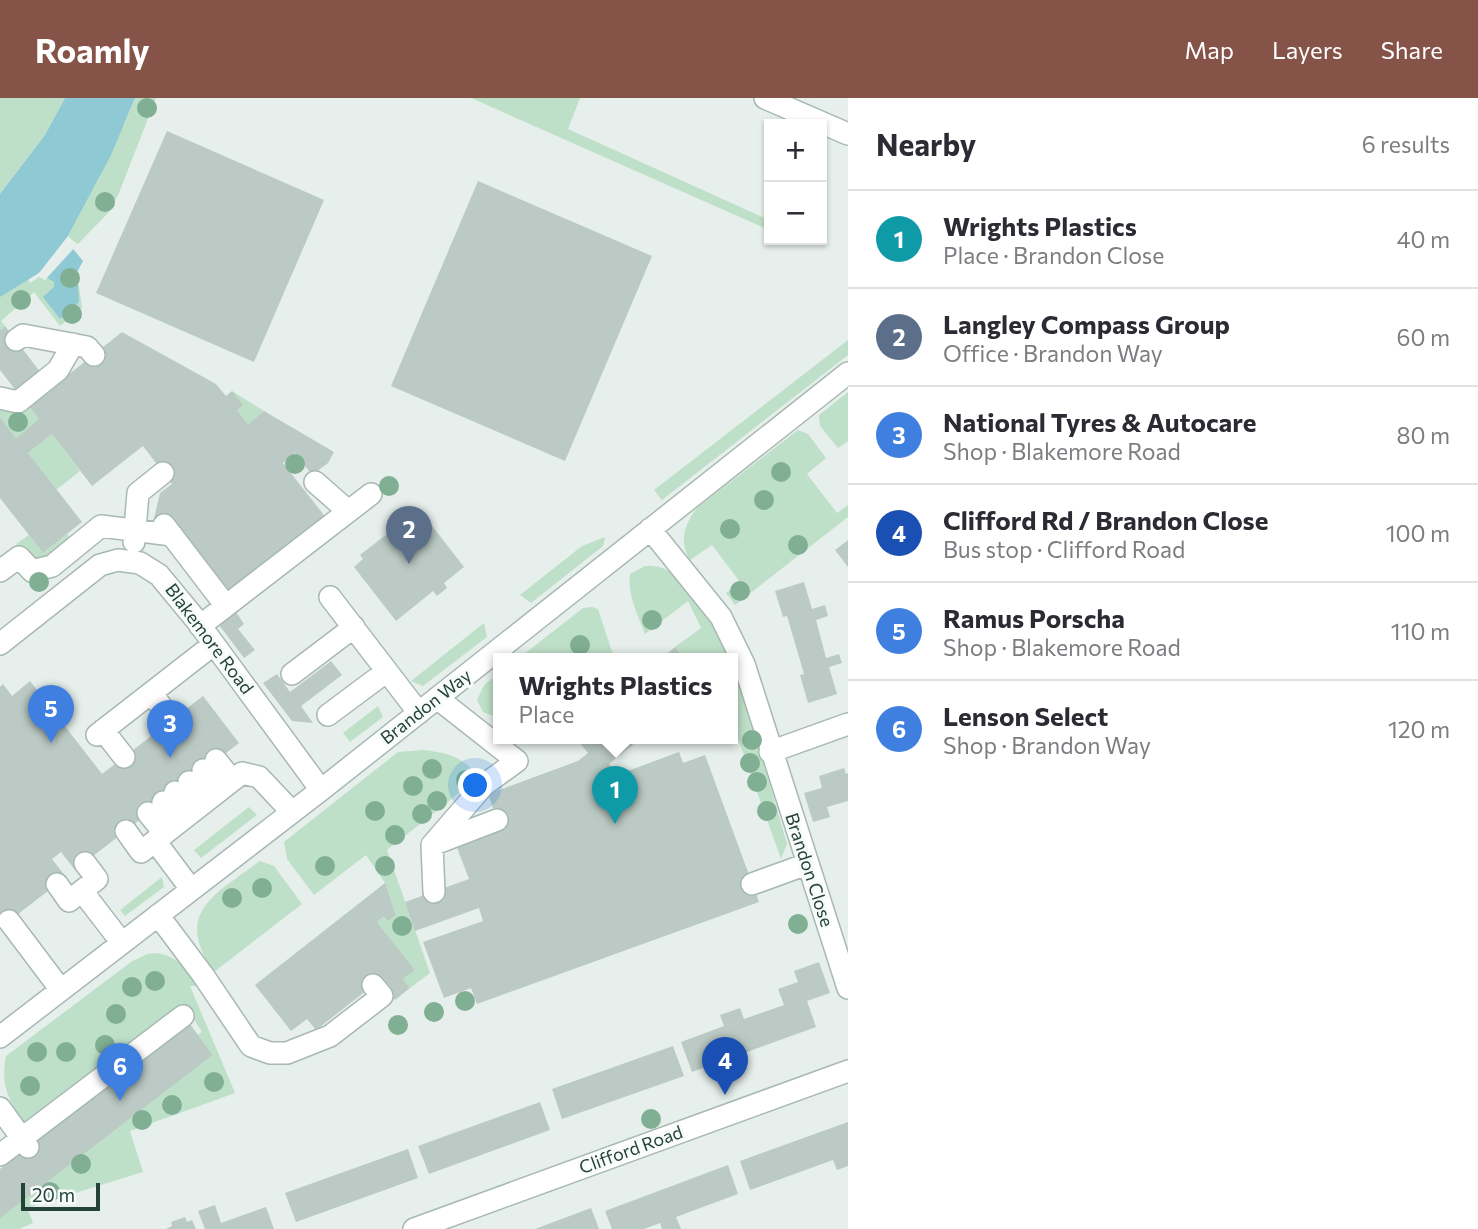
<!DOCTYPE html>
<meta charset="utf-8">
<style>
body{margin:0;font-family:Commissioner,sans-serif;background:#f2f2f3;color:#2b2b33}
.controls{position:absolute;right:21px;top:21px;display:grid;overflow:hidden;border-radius:0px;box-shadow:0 2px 5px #0004}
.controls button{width:63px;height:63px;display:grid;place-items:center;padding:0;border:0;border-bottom:2px solid #e1e1e2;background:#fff;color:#2b2b33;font:35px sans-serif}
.scale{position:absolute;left:21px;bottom:18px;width:79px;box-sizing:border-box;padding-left:7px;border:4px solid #24423a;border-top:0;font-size:19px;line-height:24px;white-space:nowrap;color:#24423a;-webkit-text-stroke:5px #f7fbf9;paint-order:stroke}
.you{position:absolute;left:476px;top:688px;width:24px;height:24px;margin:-18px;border:5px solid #fff;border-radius:50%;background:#1a73e8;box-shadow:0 0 0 10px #1a73e833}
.badge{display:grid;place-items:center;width:46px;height:46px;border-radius:50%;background:#855347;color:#fff;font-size:23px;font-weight:700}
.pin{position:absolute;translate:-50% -58px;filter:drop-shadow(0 2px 4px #0008)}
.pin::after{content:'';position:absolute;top:37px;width:24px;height:21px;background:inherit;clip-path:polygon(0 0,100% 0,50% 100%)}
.popup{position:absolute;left:493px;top:555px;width:245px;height:91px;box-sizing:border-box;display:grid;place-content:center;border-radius:0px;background:#fff;filter:drop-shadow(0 2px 5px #0005);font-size:23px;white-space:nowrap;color:#7c7c81}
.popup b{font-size:26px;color:#2b2b33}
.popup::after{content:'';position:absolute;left:50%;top:100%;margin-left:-14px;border:14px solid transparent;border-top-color:#fff}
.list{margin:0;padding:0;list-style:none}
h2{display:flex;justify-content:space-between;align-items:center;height:91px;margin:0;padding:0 28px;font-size:30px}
h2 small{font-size:23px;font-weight:400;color:#7c7c81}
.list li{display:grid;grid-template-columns:46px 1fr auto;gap:21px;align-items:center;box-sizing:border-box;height:98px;padding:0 28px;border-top:2px solid #e1e1e2}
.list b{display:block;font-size:26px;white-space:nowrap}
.list p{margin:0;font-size:23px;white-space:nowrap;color:#7c7c81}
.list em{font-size:23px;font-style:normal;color:#7c7c81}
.map{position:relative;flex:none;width:848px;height:1131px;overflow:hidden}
header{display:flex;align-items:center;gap:42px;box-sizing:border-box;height:98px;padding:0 35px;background:#855347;color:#fff}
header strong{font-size:33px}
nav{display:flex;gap:38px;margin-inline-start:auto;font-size:24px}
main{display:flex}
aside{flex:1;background:#fff}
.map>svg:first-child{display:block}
.green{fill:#bfe0c8}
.water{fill:#8ec9d4}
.pier{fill:#e6efeb}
.building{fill:#bbcac4}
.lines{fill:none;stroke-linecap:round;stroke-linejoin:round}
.minor-casing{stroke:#a8b8b2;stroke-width:24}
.minor{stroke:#fff;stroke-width:21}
.tree{fill:#80af93}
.labels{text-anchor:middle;stroke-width:6;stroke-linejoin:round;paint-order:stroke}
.street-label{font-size:18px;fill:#24423a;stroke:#f7fbf9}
</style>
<header>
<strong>Roamly</strong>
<nav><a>Map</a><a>Layers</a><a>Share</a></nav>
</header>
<main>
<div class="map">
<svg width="848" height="1131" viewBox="0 0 848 1131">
<rect width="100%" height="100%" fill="#e6efeb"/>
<path class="green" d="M0 0H65L45 37 0 96Z
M135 0H156L119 95 108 115 78 146 68 139 63 147 69 154 73 151 83 163 77 174 82 210 60 228 34 194 1 223 5 228 0 232V180L124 27Z
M471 0H580L568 31 769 122V132Z
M848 242V257L662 402 654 392Z
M232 293 264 313 248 326 237 312Z
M848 294V343L838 350 820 328 819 317Z
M0 306 29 308 39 321 16 340 0 319Z
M798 332 808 336 826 360 807 376 837 415 848 407V419L735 507 726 495 740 484 712 447 690 462C678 444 685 424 698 409Z
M52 336 80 373 56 392 28 355Z
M67 436 72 442 50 462 32 464 16 446 29 437 43 455Z
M605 439 603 448 531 505 520 497 582 448Z
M645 468C652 468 660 468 667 472 690 483 719 537 731 560H684L675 549 701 530 688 503 645 536C638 517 627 496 630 476Z
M592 509 598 511 614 560H519L583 510Z
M484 525 487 539 423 588 411 583Z
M732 563 738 575 787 746 781 761 732 624Z
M498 576V620L483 614 477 602 484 587Z
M378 608 383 619 350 644 343 635Z
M423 652C447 655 464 658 478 680L387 752 430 875 410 890 403 881 415 872 377 824 384 818 396 817 385 785 366 757 314 797 287 761 284 744 398 654Z
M249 709 257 717 201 760 194 752Z
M260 763 274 768 302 806 214 874C172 814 216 796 260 763Z
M162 779 164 789 125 818 120 812Z
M157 855C178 859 189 871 202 888H190L235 995 130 1033 143 1074 27 1110 33 1125 19 1131H0V1119L213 957 198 937 202 934 186 909 26 1028C9 1003 0 989 6 958L131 864 147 856Z"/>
<path class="water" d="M65 0H135L111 57 63 147 69 154 73 151 83 163 77 174 79 204 60 221 43 199 54 189V184L39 175 0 199V96L45 37Z"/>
<path class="pier" d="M68 138 71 140 67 146 70 149 76 148 45 182 39 179 30 185 28 182 39 175Z"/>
<path class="building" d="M167 33 324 102 254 264 96 195Z
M478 83 652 158 565 363 391 288Z
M5 228 41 275 17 294 0 272V232Z
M122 234 216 286 226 298 232 293 243 307 237 312 248 326 264 313 334 354 328 365 312 377 295 355 283 365 327 421 230 498 153 425 160 395 172 386 143 348 92 388 52 336 28 355 82 424 43 455 0 400V319L16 340 39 321 29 308Z
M419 411 464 469 444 485 447 490 437 498 433 493 396 523 354 469 363 461 360 457Z
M848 442V469L835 452Z
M804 484 812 511 825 507 828 518 816 522 826 560 839 556 842 565 829 569 837 596 808 605 800 577 804 576 787 518 783 519 775 493Z
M236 514 244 526 238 531 255 552 244 560 219 527Z
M675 549 684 560H662Z
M331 563 342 577 301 608 313 625 292 623 263 585 277 576 290 594Z
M30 583 102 676 203 598 239 645 75 772 61 754 52 761 66 779 0 830V589L3 586 12 598Z
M576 640H641L609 666 617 677 679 654 683 665 705 657 759 804 477 906 471 890 444 900 423 844 483 823 479 810 415 833 405 804 469 781 456 747 500 730 488 696 578 663 588 655Z
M844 670 846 676 848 675V703L827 709 830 719 813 724 804 695 822 690 819 678Z
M385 785 396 817 388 823 384 818 377 824 415 872 403 881 410 890 395 902 380 882 316 932 307 921 291 933 255 887Z
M819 864 830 895 807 903 816 929 692 974 681 944 724 928 720 917 740 910 744 921 784 907 778 891 798 884 794 873Z
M189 925 213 957 0 1120V1071Z
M673 948 684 978 562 1021 552 991Z
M540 1004 550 1032 429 1076 418 1048Z
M848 1024V1068L837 1072 833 1062 750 1092 740 1063Z
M408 1051 418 1080 296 1124 285 1095Z
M728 1067 738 1096 676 1119 681 1131H662L660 1125 644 1131H612L605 1113Z
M215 1107 221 1125 266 1109 274 1131H205L198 1113Z
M591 1110 599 1131H535Z
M185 1119 187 1124 192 1122 196 1131H166L172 1128 171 1124Z"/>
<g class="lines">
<g class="minor-casing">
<path id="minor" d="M765 0 848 36
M16 242 23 237 87 249 94 257
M0 300 18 304 58 272 73 246
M315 384 348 413
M164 427 226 508
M650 431 721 519 744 566 848 890
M134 444 138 395 163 375
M0 473 19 459 32 473 52 468 101 428 172 437
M330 499 419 615
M200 528 371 396
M0 546 100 467 118 462 140 465 159 477 197 523 321 692
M292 576 354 529
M151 595 172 622
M328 617 387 573
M103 632 124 659
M97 637 214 546
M770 654 848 626
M216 662 232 682
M203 672 219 693
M189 684 204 704
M175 694 190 715
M163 704 178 725
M148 715 164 735
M126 733 141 754 155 743
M432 747 484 687 517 663 437 600
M57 786 69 803 97 781 85 765
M752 786 807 766
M191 791 155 743 242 675 259 679 292 714
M82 793 122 845
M434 794 432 747 497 722
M158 817 203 877 251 948 270 955H287L330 938 382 898 373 887
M9 823 61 892
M0 939 321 692 848 275
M0 1010 28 1049
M0 1057 183 918
M414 1131 848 973"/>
</g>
<use href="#minor" class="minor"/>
</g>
<g class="tree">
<circle cx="147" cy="10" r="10"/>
<circle cx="105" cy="104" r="10"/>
<circle cx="70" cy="180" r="10"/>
<circle cx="21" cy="202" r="10"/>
<circle cx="72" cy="216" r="10"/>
<circle cx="18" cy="324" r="10"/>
<circle cx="295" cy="366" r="10"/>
<circle cx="781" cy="374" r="10"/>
<circle cx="389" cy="388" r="10"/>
<circle cx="764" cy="402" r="10"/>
<circle cx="730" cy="431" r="10"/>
<circle cx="798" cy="447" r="10"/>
<circle cx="39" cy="484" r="10"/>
<circle cx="740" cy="493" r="10"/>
<circle cx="652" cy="522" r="10"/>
<circle cx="580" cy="547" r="10"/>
<circle cx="752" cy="642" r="10"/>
<circle cx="750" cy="665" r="10"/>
<circle cx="432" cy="671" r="10"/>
<circle cx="466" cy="682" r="10"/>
<circle cx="757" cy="684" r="10"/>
<circle cx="413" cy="688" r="10"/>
<circle cx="437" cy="703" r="10"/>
<circle cx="375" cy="713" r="10"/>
<circle cx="767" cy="713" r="10"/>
<circle cx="422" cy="716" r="10"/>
<circle cx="395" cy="737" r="10"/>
<circle cx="325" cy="768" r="10"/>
<circle cx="385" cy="768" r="10"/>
<circle cx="262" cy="790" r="10"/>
<circle cx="232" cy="800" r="10"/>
<circle cx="798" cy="826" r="10"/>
<circle cx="402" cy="828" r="10"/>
<circle cx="155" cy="883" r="10"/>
<circle cx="132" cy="889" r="10"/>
<circle cx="465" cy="903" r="10"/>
<circle cx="434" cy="914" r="10"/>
<circle cx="116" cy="916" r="10"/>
<circle cx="398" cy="927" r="10"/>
<circle cx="105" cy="947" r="10"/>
<circle cx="37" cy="954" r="10"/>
<circle cx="66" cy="954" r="10"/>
<circle cx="214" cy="984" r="10"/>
<circle cx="30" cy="988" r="10"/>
<circle cx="172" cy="1007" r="10"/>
<circle cx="651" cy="1021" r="10"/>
<circle cx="142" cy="1022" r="10"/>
<circle cx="81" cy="1066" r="10"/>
<circle cx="50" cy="1094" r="10"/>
</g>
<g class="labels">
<g class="street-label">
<text transform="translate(209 541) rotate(53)" y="6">Blakemore Road</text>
<text transform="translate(426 609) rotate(-38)" y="6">Brandon Way</text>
<text transform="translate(809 772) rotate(72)" y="6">Brandon Close</text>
<text transform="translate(631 1052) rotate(-20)" y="6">Clifford Road</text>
</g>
</g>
</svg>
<div class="controls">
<button>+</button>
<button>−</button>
</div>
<div class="scale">20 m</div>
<div class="you"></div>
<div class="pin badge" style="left:615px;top:726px;background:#0f9aa8">1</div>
<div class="popup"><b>Wrights Plastics</b>Place</div>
<div class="pin badge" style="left:409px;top:466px;background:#5c6f8a">2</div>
<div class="pin badge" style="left:170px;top:660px;background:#3f7fe0">3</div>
<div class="pin badge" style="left:725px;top:997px;background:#1a4fb4">4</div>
<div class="pin badge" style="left:51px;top:645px;background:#3f7fe0">5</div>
<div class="pin badge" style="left:120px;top:1003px;background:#3f7fe0">6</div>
</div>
<aside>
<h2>Nearby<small>6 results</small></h2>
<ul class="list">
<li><span class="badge" style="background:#0f9aa8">1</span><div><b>Wrights Plastics</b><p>Place · Brandon Close</p></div><em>40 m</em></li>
<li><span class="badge" style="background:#5c6f8a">2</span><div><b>Langley Compass Group</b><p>Office · Brandon Way</p></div><em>60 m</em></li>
<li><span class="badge" style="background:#3f7fe0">3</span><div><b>National Tyres &amp; Autocare</b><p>Shop · Blakemore Road</p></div><em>80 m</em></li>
<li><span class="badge" style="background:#1a4fb4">4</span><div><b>Clifford Rd / Brandon Close</b><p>Bus stop · Clifford Road</p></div><em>100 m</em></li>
<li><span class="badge" style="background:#3f7fe0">5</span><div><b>Ramus Porscha</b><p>Shop · Blakemore Road</p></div><em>110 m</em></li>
<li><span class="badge" style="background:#3f7fe0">6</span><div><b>Lenson Select</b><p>Shop · Brandon Way</p></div><em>120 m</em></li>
</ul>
</aside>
</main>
